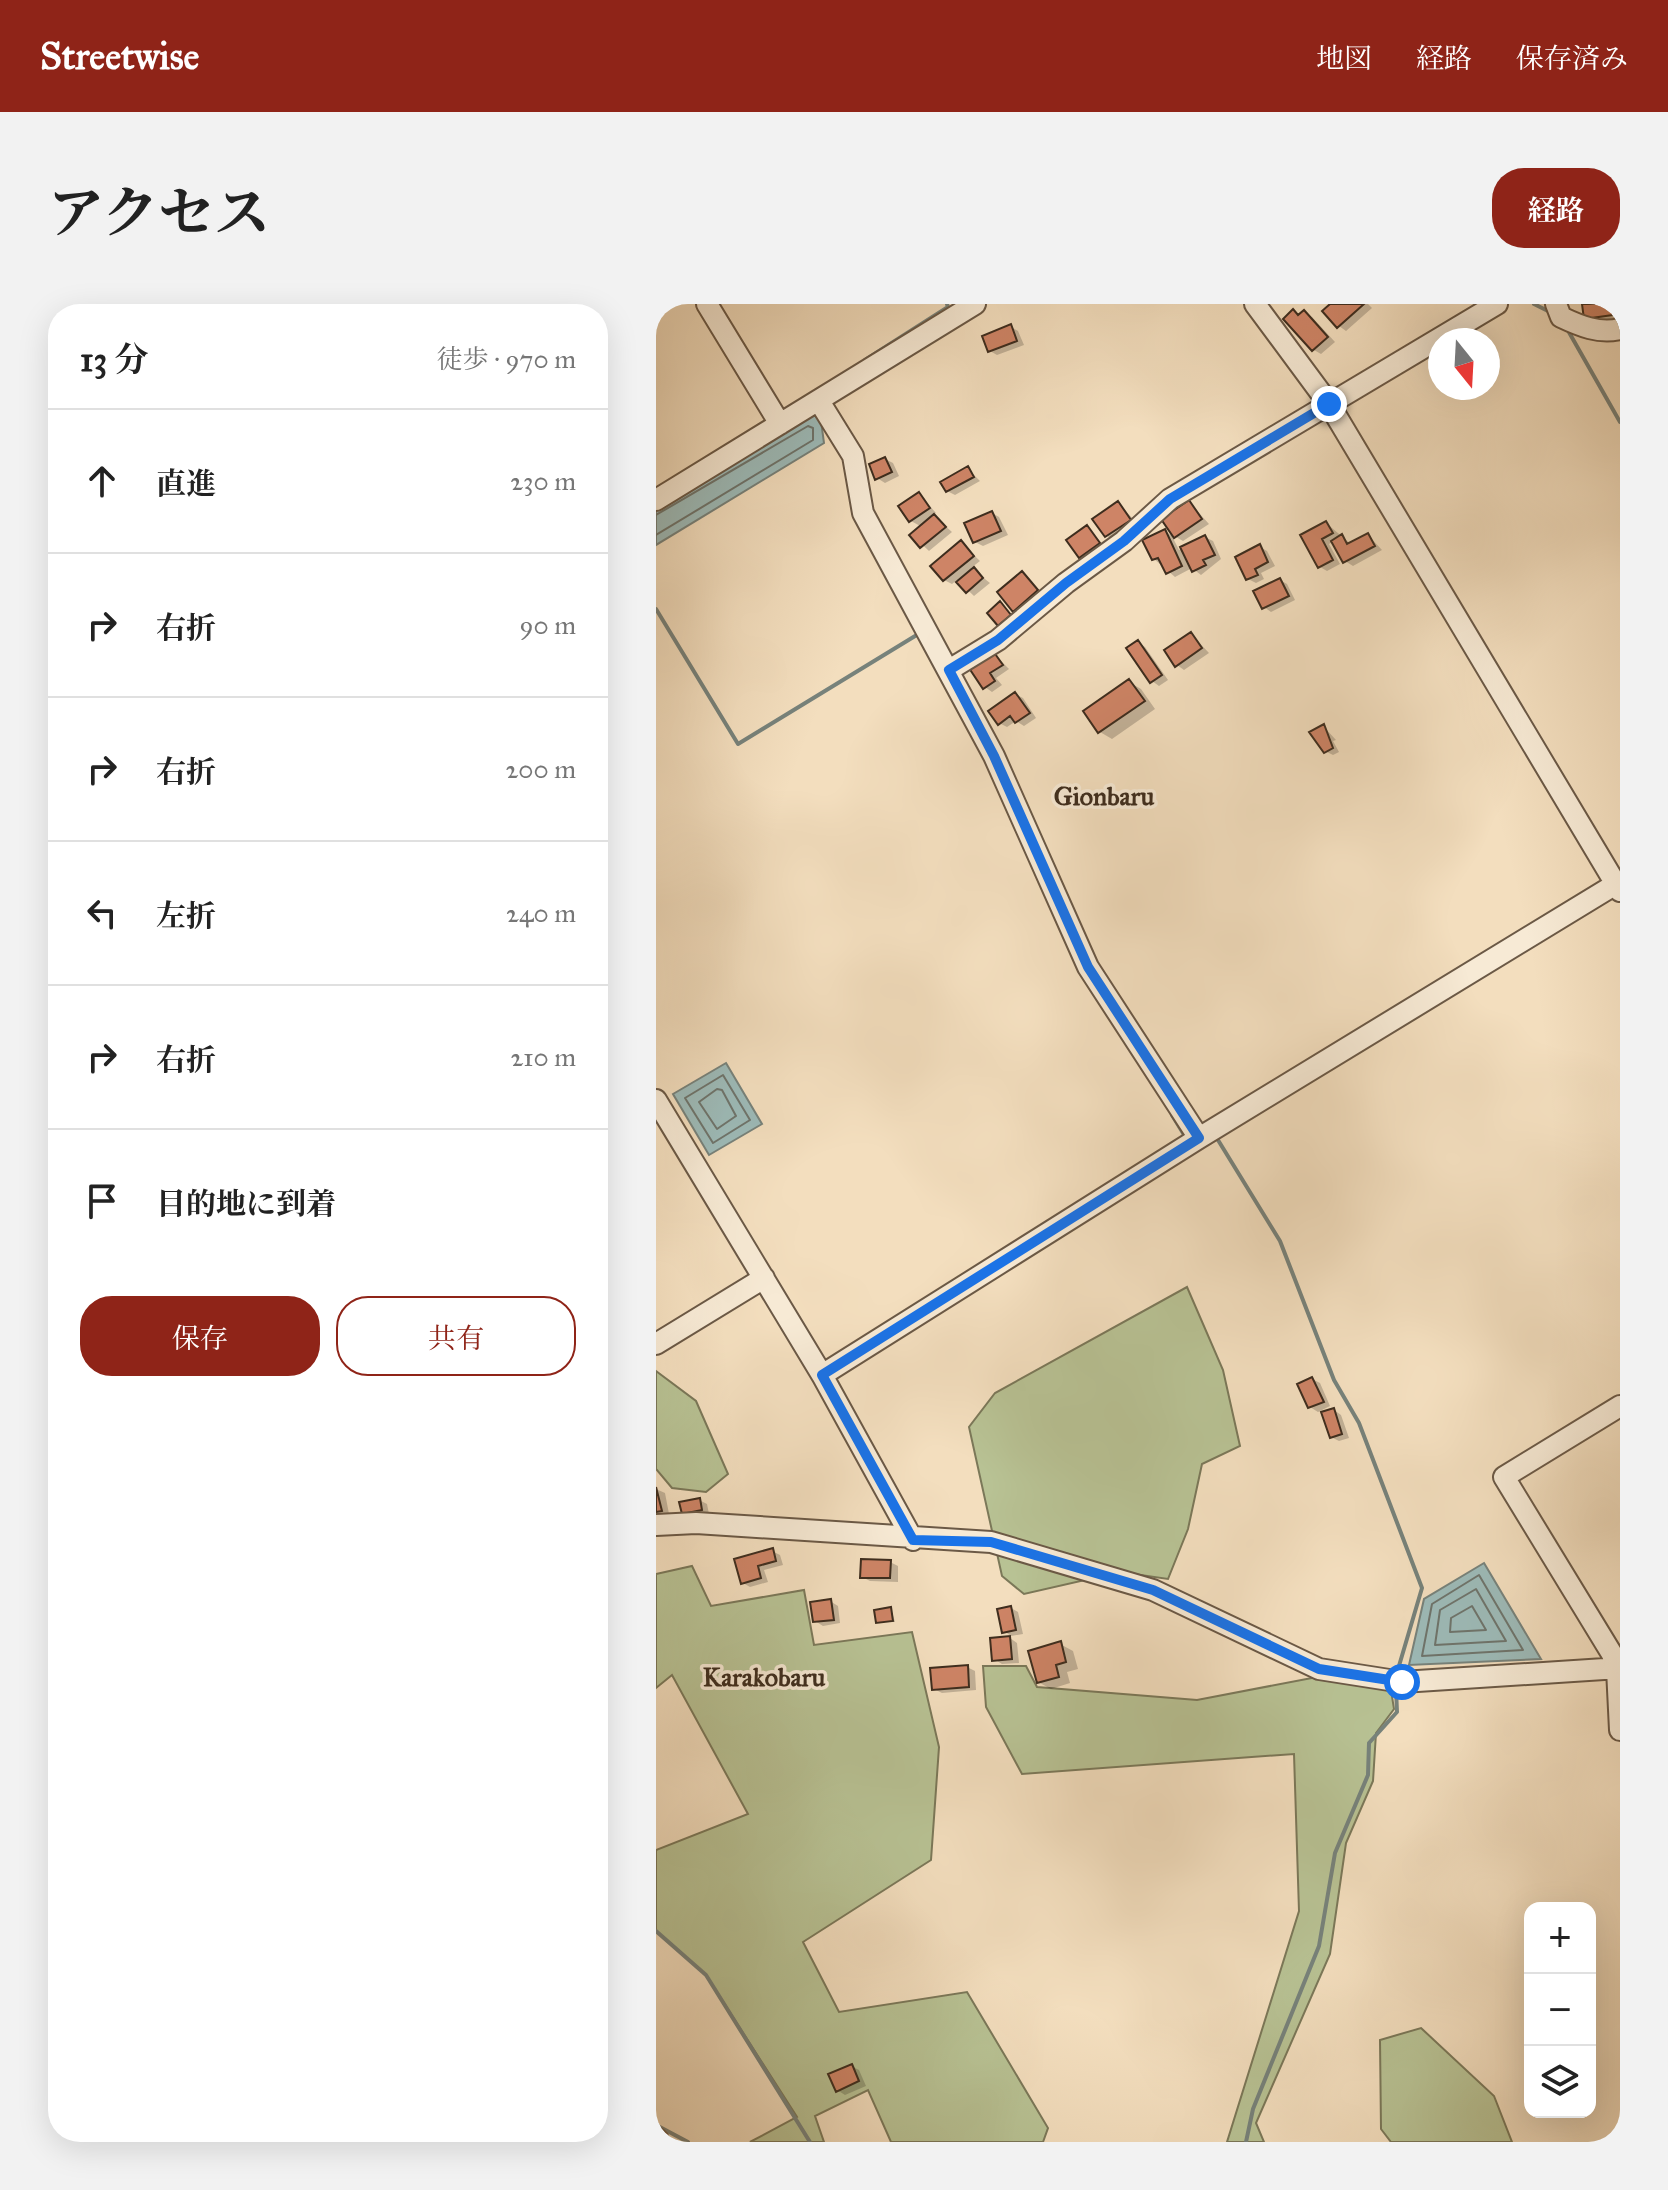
<!DOCTYPE html>
<html lang="ja">
<meta charset="utf-8">
<style>
body{margin:0;font-family:"IM FELL Great Primer","Noto Serif JP",serif;background:#f2f2f2;color:#222}
.controls{position:absolute;right:24px;bottom:24px;display:grid;overflow:hidden;border-radius:16px;box-shadow:0 8px 32px #0002}
.controls button{width:72px;height:72px;display:grid;place-items:center;padding:0;border:0;border-bottom:2px solid #e0e0e0;background:#fff;color:#222;font:40px sans-serif}
.compass{position:absolute;left:772px;top:24px;width:72px;height:72px;border-radius:50%;background:#fff;box-shadow:0 8px 32px #0002;rotate:162deg}
.stop{position:absolute;width:24px;height:24px;margin:-18px;border:6px solid #1a73e8;border-radius:50%;background:#fff}
.stop.end{background:#1a73e8;border-color:#fff;box-shadow:0 2px 8px #0008}
.list{margin:0;padding:0;list-style:none}
h2{display:flex;justify-content:space-between;align-items:center;height:104px;margin:0;padding:0 32px;font-size:34px}
h2 small{font-size:26px;font-weight:400;color:#767676}
.list li{display:grid;grid-template-columns:52px 1fr auto;gap:24px;align-items:center;box-sizing:border-box;height:144px;padding:0 32px;border-top:2px solid #e0e0e0}
.list b{display:block;font-size:30px;white-space:nowrap}
.list em{font-size:26px;font-style:normal;color:#767676}
.actions{display:flex;gap:16px;padding:24px 32px}
.actions a{flex:1;padding:18px 0;border:2px solid #8f2418;border-radius:32px;text-align:center;font-size:28px;color:#8f2418}
.actions .main{background:#8f2418;color:#fff}
.icon{flex:none;width:44px;height:44px;fill:none;stroke:currentColor;stroke-width:2;stroke-linecap:round;stroke-linejoin:round}
.map{position:relative;flex:none;width:964px;height:1838px;overflow:hidden;border-radius:32px}
header{display:flex;align-items:center;gap:48px;box-sizing:border-box;height:112px;padding:0 40px;background:#8f2418;color:#fff}
header strong{font-size:38px}
nav{display:flex;gap:44px;margin-inline-start:auto;font-size:28px}
.intro{display:flex;align-items:center;justify-content:space-between;box-sizing:border-box;height:192px;padding:0 48px}
h1{margin:0;font-size:56px}
.button{padding:20px 36px;border-radius:32px;background:#8f2418;color:#fff;font-size:28px;font-weight:700}
main{display:flex;gap:48px;padding:0 48px}
aside{flex:1;background:#fff;border-radius:32px;box-shadow:0 8px 32px #0002}
.map>svg:first-child{display:block}
.green{fill:#b8c294;stroke:#7b7859;stroke-width:2}
.water{fill:#9dbbb9;stroke:#77827b;stroke-width:2}
.shadow{fill:#0003}
.lines{fill:none;stroke-linecap:round;stroke-linejoin:round}
.shore{stroke:#6e746c;stroke-width:2}
.stream{stroke:#77827b;stroke-width:4}
.building{fill:#ce8466;stroke:#3e2d1e;stroke-width:2}
.minor-casing{stroke:#6b5946;stroke-width:24}
.minor{stroke:#f7ead5;stroke-width:20}
.route{stroke:#1a73e8;stroke-width:10}
.labels{text-anchor:middle;stroke-width:7;stroke-linejoin:round;paint-order:stroke}
.neighbourhood-label{font-size:26px;font-weight:bold;fill:#3e2d1e;stroke:#f7ead5}
</style>
<header>
<strong>Streetwise</strong>
<nav><a>地図</a><a>経路</a><a>保存済み</a></nav>
</header>
<div class="intro"><h1>アクセス</h1><a class="button">経路</a></div>
<main>
<aside>
<h2>13 分<small>徒歩 · 970 m</small></h2>
<ul class="list">
<li><svg class="icon" aria-label="ahead" viewBox="0 0 24 24"><path d="M12 20V5M6 11l6-6 6 6"/></svg><div><b>直進</b></div><em>230 m</em></li>
<li><svg class="icon" aria-label="right" viewBox="0 0 24 24"><path d="M7 20v-9h11M14 6l5 5-5 5"/></svg><div><b>右折</b></div><em>90 m</em></li>
<li><svg class="icon" aria-label="right" viewBox="0 0 24 24"><path d="M7 20v-9h11M14 6l5 5-5 5"/></svg><div><b>右折</b></div><em>200 m</em></li>
<li><svg class="icon" aria-label="left" viewBox="0 0 24 24"><path d="M17 20v-9H6M10 6l-5 5 5 5"/></svg><div><b>左折</b></div><em>240 m</em></li>
<li><svg class="icon" aria-label="right" viewBox="0 0 24 24"><path d="M7 20v-9h11M14 6l5 5-5 5"/></svg><div><b>右折</b></div><em>210 m</em></li>
<li><svg class="icon" aria-label="arrive" viewBox="0 0 24 24"><path d="M6 21V4h12l-3 4 3 4H6"/></svg><div><b>目的地に到着</b></div></li>
</ul>
<div class="actions"><a class="main">保存</a><a>共有</a></div>
</aside>
<div class="map">
<svg width="964" height="1838" viewBox="0 0 964 1838">
<rect width="100%" height="100%" fill="#f3debe"/>
<filter id="stains"><feTurbulence type="fractalNoise" baseFrequency=".0025" numOctaves="4"/><feColorMatrix values="0 0 0 0 .2 0 0 0 0 .09 0 0 0 0 .02 0 0 0 .5 -.17"/></filter>
<radialGradient id="worn" r=".72"><stop offset=".6" stop-color="#630" stop-opacity="0"/><stop offset="1" stop-color="#630" stop-opacity=".3"/></radialGradient>
<path class="green" d="M531 983 567 1066 584 1142 546 1160 532 1225 512 1275 464 1268 368 1290 346 1272 313 1123 339 1089Z
M0 1067 40 1097 72 1170 50 1188 16 1184 0 1165Z
M36 1262 55 1302 148 1286 158 1341 256 1328 283 1443 275 1556 147 1638 183 1708 311 1688 392 1824 387 1838H235L212 1786 159 1812 168 1838H94L141 1813 50 1671 0 1627V1546L92 1510 16 1371 0 1384V1270Z
M327 1362H370L381 1383 541 1396 661 1373 735 1386 738 1405 720 1429 717 1477 690 1539 674 1650 600 1819 608 1838H571L643 1607 638 1450 366 1470 330 1403Z
M765 1724 838 1792 856 1838H735L725 1825 724 1736Z"/>
<path class="water" d="M157 110 165 117 168 139 0 241V205Z
M70 759 106 820 53 851 17 790Z
M828 1259 885 1355 753 1361 768 1295Z"/>
<path class="shadow" d="M677 0H712L716 4 690 27 683 22Z
M928 0H964V17L942 20 930 13Z
M637 8 656 13 679 38 665 50 658 46 630 15Z
M355 23 362 27 368 41 341 51 334 47Z
M229 155 237 159 243 172 229 179 221 174Z
M312 165 324 177 299 191 291 187Z
M263 190 280 209 277 211 296 228 273 247 256 231 266 223 255 217Z
M533 198 553 220 527 237 520 233Z
M462 199 482 220 458 236 451 232Z
M336 209 343 213 352 231 327 242 319 238Z
M670 219 695 240 712 231 726 246 697 262 689 257 678 237 673 240 684 260 671 267 664 263 647 232Z
M431 223 450 244 432 257 424 252Z
M509 227 516 232 523 246 549 233 557 237 565 255 545 271 536 264 519 273 498 255Z
M305 239 324 257 315 264 334 279 318 292 301 276 296 280 288 276Z
M604 243 611 247 619 262 605 269 608 275 600 279 592 275Z
M366 270 388 291 366 310 358 306Z
M624 276 631 280 639 296 615 308 608 303Z
M535 330 553 349 528 366 521 361Z
M482 338 489 343 512 376 503 382 496 377Z
M337 349 353 365 340 374 346 381 336 388 329 383Z
M473 378 485 385 499 405 456 435 444 428Z
M359 390 367 394 380 414 368 422 360 417 351 423 343 419Z
M668 423 680 436 677 437 683 448 677 451 669 447Z
M656 1075 664 1079 674 1102 662 1108 654 1103Z
M678 1106 685 1111 693 1134 683 1137 675 1133Z
M0 1185 9 1189 13 1210 0 1213Z
M43 1196 51 1200 53 1210 35 1213 27 1209Z
M116 1247 124 1251 127 1261 108 1266 112 1278 94 1283 87 1279 80 1257Z
M234 1258 242 1262V1278L214 1277 206 1273Z
M174 1297 182 1302 184 1319 167 1322 159 1317Z
M355 1304 362 1308 367 1330 355 1332 348 1327Z
M235 1305 239 1318H222Z
M354 1334 361 1339 363 1359 346 1360 338 1355Z
M404 1340 417 1347 422 1365 411 1368 414 1379 395 1385 382 1378Z
M311 1363 319 1367 320 1386 286 1389 278 1385Z
M195 1762 203 1766 210 1782 189 1791 181 1786Z"/>
<g class="lines">
<path class="shore" d="M0 211 152 122 157 124V136L0 231
M67 771 94 816 57 839 29 794Z
M61 785 66 786 80 812 61 825 43 798Z
M823 1271 867 1346 766 1352 776 1300Z
M820 1285 850 1337 779 1341 784 1306Z
M816 1302 830 1326 794 1328 795 1314Z"/>
<path class="stream" d="M878 0 896 9
M910 23 964 118
M209 56 292 3 291 0
M0 305 82 440 264 329
M516 811 530 834
M562 836 624 937 678 1076 703 1119 766 1284 740 1372
M0 1627 50 1671 154 1838
M0 1821 32 1838
M590 1838 597 1805 663 1642 679 1549 712 1471 713 1439 741 1408 740 1385"/>
</g>
<path class="building" d="M674 0H708L681 24 666 7Z
M926 0H964V10L928 15Z
M637 5 642 11 648 6 672 33 656 47 627 15Z
M355 20 361 37 332 48 326 32Z
M229 153 236 168 219 176 213 160Z
M312 162 318 173 290 188 284 178Z
M263 188 274 204 253 218 242 202Z
M533 196 546 215 518 234 505 215Z
M462 197 475 216 449 233 436 215Z
M336 207 345 227 317 239 308 219Z
M278 210 290 223 264 244 253 231Z
M670 217 677 229 666 235 677 256 662 264 644 231Z
M431 221 444 239 423 254 410 236Z
M509 225 526 262 510 270 502 254 496 256 486 236Z
M712 229 719 242 687 259 675 237 686 230 691 240Z
M549 231 559 251 547 256 550 261 536 268 524 243Z
M305 236 318 252 287 277 274 262Z
M604 240 612 258 599 265 602 271 590 276 579 253Z
M318 263 327 274 310 289 300 278Z
M366 267 382 286 357 308 341 288Z
M624 274 633 292 606 305 597 287Z
M344 297 355 311 342 322 331 309Z
M535 328 546 344 519 363 508 346Z
M482 336 506 371 494 379 470 344Z
M337 347 347 361 334 369 339 377 327 385 313 364Z
M473 375 489 397 442 429 427 407Z
M359 388 374 409 359 419 354 412 342 421 332 407Z
M668 420 677 444 668 449 653 428Z
M656 1073 668 1098 652 1104 641 1080Z
M678 1104 686 1130 674 1134 665 1108Z
M0 1183 6 1207 0 1208Z
M44 1194 46 1206 26 1210 23 1198Z
M117 1244 120 1257 102 1262 105 1274 85 1280 78 1255Z
M205 1255 235 1256 234 1274H204Z
M175 1295 178 1316 157 1318 154 1298Z
M355 1302 360 1326 346 1329 341 1305Z
M235 1303 237 1317 220 1319 218 1306Z
M354 1332 356 1355 336 1357 334 1334Z
M405 1337 410 1358 400 1361 403 1373 381 1379 372 1347Z
M312 1361 313 1383 276 1386 274 1364Z
M196 1760 203 1777 180 1788 172 1770Z"/>
<g class="lines">
<g class="minor-casing">
<path id="minor" d="M51 0 124 120
M599 0 673 100 964 587
M900 0 905 13C924 22 943 30 964 25
M163 97 197 152 207 209 338 452 432 663 543 834
M0 196 319 0
M293 366 342 336 410 279 468 237 514 195 841 0
M0 796 166 1071 257 1236
M0 1040 108 974
M166 1071 543 834 960 580
M964 1102 848 1173 956 1350 961 1365 964 1426
M0 1221 40 1219 335 1238 497 1286 663 1365 746 1378 964 1364
M0 1834 2 1836"/>
</g>
<use href="#minor" class="minor"/>
</g>
<g class="lines">
<path class="route" d="M673 100 514 195 468 237 410 279 342 336 293 366 338 452 432 663 543 834 166 1071 257 1236 335 1238 497 1286 663 1365 746 1378"/>
</g>
<g class="labels">
<g class="neighbourhood-label">
<text x="448" y="501">Gionbaru</text>
<text x="108" y="1382">Karakobaru</text>
</g>
</g>
<rect width="100%" height="100%" filter="url(#stains)"/>
<rect width="100%" height="100%" fill="url(#worn)"/>
</svg>
<div class="controls">
<button>+</button>
<button>−</button>
<button><svg class="icon" aria-label="layers" viewBox="0 0 24 24"><path d="M12 4l9 5-9 5-9-5zM3 14l9 5 9-5"/></svg></button>
</div>
<svg class="compass" viewBox="-18 -18 36 36"><path d="M0-13l5 13h-10z" fill="#e53935"/><path d="M0 13l5-13h-10z" fill="#767676"/></svg>
<div class="stop" style="left:746px;top:1378px"></div>
<div class="stop end" style="left:673px;top:100px"></div>
</div>
</main>
